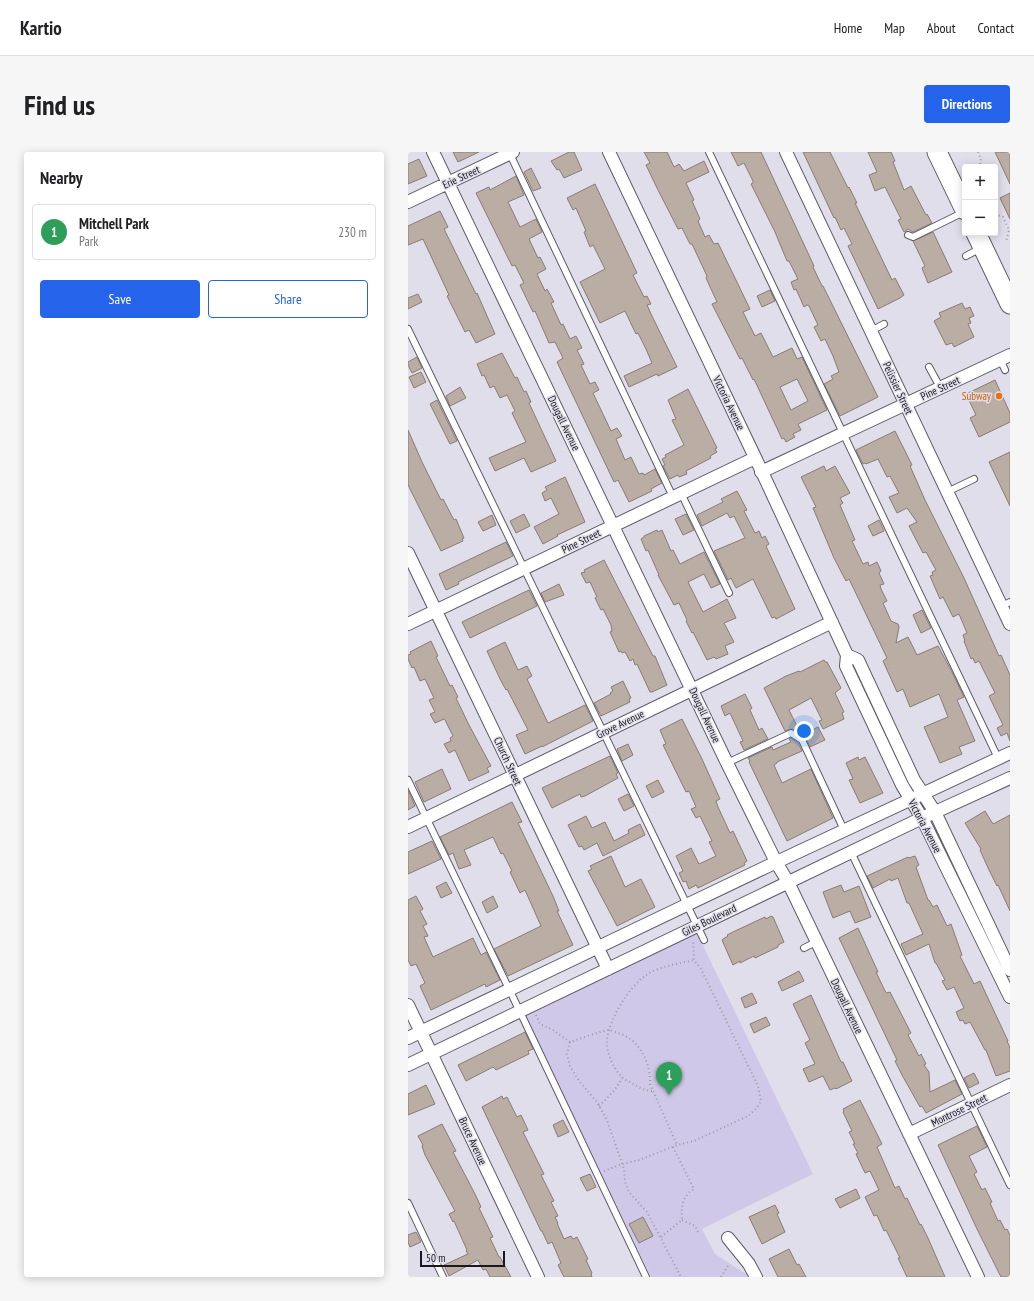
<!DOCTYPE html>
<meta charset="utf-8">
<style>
body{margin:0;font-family:"PT Sans Narrow",sans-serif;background:#f6f6f6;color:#202124}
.controls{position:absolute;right:12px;top:12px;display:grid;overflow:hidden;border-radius:4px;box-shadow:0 2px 10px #0003}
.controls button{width:36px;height:36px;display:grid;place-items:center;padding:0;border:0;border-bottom:1px solid #e0e0e0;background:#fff;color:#202124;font:20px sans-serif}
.scale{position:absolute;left:12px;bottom:10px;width:85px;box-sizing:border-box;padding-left:4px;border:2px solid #1a181d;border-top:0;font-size:11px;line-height:14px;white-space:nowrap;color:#1a181d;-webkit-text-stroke:3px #e1deec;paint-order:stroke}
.you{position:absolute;left:396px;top:579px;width:14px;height:14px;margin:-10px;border:3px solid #fff;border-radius:50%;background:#1a73e8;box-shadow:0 0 0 6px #1a73e833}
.badge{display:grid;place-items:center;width:26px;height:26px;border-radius:50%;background:#2563eb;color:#fff;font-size:13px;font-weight:700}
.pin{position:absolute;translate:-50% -33px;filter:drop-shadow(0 1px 2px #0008)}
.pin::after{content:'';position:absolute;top:21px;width:14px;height:12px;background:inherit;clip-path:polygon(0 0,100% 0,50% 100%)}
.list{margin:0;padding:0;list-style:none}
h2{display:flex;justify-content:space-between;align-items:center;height:52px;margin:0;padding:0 16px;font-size:17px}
h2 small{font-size:13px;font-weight:400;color:#757577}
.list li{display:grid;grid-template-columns:26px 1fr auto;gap:12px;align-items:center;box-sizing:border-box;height:56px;margin:0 8px 8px;padding:0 8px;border:1px solid #e0e0e0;border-radius:4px}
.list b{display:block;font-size:15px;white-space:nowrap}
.list p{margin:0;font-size:13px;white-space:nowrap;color:#757577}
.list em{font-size:13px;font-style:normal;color:#757577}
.actions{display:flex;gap:8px;padding:12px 16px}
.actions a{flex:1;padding:9px 0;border:1px solid #2563eb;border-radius:4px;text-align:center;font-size:14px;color:#2563eb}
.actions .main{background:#2563eb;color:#fff}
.map{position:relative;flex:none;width:602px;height:1125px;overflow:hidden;border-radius:4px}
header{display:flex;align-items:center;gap:24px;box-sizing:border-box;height:56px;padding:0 20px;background:#fff;border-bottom:1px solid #e0e0e0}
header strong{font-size:19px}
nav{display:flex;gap:22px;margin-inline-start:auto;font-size:14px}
.intro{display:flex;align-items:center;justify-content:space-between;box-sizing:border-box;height:96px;padding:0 24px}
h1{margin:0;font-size:28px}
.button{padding:10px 18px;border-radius:4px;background:#2563eb;color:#fff;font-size:14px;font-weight:700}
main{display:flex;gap:24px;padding:0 24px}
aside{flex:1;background:#fff;border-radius:4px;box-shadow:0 2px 10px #0003}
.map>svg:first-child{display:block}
.green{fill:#d0c8e8}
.building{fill:#baada4;stroke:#887c74;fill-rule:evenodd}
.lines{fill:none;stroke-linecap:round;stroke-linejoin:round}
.lane-casing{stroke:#5e5b67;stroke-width:8}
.street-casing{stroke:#5e5b67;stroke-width:14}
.primary-casing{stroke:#5e5b67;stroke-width:21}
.path{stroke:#9c99a4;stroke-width:2;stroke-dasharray:1 3;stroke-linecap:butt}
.lane{stroke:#fff;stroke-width:6}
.street{stroke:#fff;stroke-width:12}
.primary{stroke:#fff;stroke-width:19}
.food-dot{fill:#e8710a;stroke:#e1deec;stroke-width:1.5}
.labels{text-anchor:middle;stroke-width:3;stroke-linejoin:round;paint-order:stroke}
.street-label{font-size:11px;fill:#1a181d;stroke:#e1deec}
.food-label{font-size:11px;fill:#c56008;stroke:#e1deec;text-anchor:end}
</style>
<header>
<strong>Kartio</strong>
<nav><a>Home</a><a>Map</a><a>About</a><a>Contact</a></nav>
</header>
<div class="intro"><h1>Find us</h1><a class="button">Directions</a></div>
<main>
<aside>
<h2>Nearby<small></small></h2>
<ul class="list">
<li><span class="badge" style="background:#2e9e5b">1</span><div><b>Mitchell Park</b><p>Park</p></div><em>230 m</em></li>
</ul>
<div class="actions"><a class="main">Save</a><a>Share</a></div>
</aside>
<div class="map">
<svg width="602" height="1125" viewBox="0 0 602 1125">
<rect width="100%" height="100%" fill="#e1deec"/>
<path class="green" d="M289 781 405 1022 294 1077 307 1102 343 1125H243L117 863Z"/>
<path class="building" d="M45 0H71L50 10Z
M161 0H166L174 18 156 26 151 17 149 18 143 9Z
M236 0H259L266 15 271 12 276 19 296 9 301 20 278 31 286 48 284 49 292 67 290 69 297 85 301 83 306 92 310 91 342 157 335 160 347 184 353 181 365 205 384 196 389 207 394 205 419 258 390 272 393 278 385 282 387 285 378 290 376 286 374 287 346 227 345 228 334 206 332 207 304 152 309 150 298 126 299 124 284 92H282L274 76 270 77 249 36 238 13 242 11ZM389 227 400 249 383 258 372 235Z
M323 0H353L406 114 405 115 414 134H415L470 245 432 264 416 232 425 227 423 224 431 220 425 204 417 187 413 189 406 175 410 173 401 154 399 153 396 155 388 137 386 138 383 130 390 127 381 109H379L367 80 343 32 345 31V29L336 11 330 14Z
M395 0H422L440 36 441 35 449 51H447L484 128 487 126 496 143 492 146 470 157 440 94 444 92 436 76 433 78 427 65 426 66Z
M460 0H483L487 9 485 10 496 38 503 34 518 63 519 62 524 71 505 80 500 77 496 80 490 68 493 67 477 35 467 39 461 23 469 20Z
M587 0H602V32Z
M11 7 19 24 0 32V12Z
M123 16 133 36 125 39 116 20Z
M108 24 116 43 100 50 112 75 128 67 134 80 121 87 130 106 132 105 138 117 129 122 137 139 139 137 146 150 143 151 153 173 155 172 162 187 168 184 174 196 169 198 176 212 173 213 182 232 187 230 191 238 185 241 203 279 209 276 214 284 208 287 217 308 223 305 231 322 235 321 236 323 247 317 254 331 243 337 244 339 221 350 210 328 206 330 149 210 155 206 147 190 141 191 127 159 125 160 112 133 116 131 107 113 104 114 68 41 81 35 82 38Z
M187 32 229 121 225 123 236 145 239 144 243 152 239 153 243 162 269 215 250 224 249 222 221 235 216 224 244 211 238 197 230 181 228 182 217 159 192 171 172 130 197 117 185 93 182 95 176 80 178 79 168 56 165 58 159 46Z
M602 41V67L592 46Z
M32 59 40 75 36 77 68 142 69 141 87 182 68 191 61 178 57 180 39 144 41 143 15 87 0 93V74Z
M525 80 544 120 520 131 514 116 517 114 505 89Z
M362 138 367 149 354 155 349 144Z
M10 142 14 150 0 157V146Z
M554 151 557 157 562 155 566 164 561 166 563 171 560 172 566 185 546 195 544 191 538 193 526 169 533 165 531 161Z
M94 201 107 226 109 225 116 240 118 239 123 250 121 251 148 309 123 320 116 306 87 319 81 306 118 290 104 261 107 259 99 243 92 246 86 234 82 236 76 223 74 224 69 212Z
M9 205 14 216 4 221 0 213V210Z
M13 220 18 230 6 236 1 225Z
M587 228 602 261V270L571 285 562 266 568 263 558 242Z
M52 235 58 246 42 254 38 244Z
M280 237 309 296 307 297 309 300 302 304 303 306 278 319 279 322 271 325 270 323 262 327 255 314 257 313 254 307 258 305 257 303 276 293 264 268 268 267 260 248Z
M29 248 49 289 42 292 22 252Z
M0 278 14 310 33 348 35 347 46 368 48 367 56 386 54 387 55 389 33 399 0 333Z
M487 279 504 313 502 314 517 348 556 426 591 504 593 503 602 523V589L599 581 593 584 589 576 595 573 581 544 587 541 571 509 567 511 565 506 563 507 556 489H557L555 483 559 481 551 462 545 465 535 445 532 447 522 424 525 423 524 420 528 418 518 400 515 401 501 374 509 370 499 356 489 361 481 345 491 341 482 324 479 325 470 307 458 312 457 311 455 312 448 298Z
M602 300V354L581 310Z
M416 314 418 319 427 314 442 341 432 346 435 351 432 353 447 388 444 389 455 412 460 410 461 414 469 410 473 419 471 421 476 432 472 433 473 437 479 449 475 451 483 469 490 472 491 475 488 491 500 485 509 503 530 494 543 518 556 545 549 548 567 589 551 595 554 602 532 611 516 575 540 565 531 542 502 555 495 537 489 540 475 509 479 506 441 427 438 429 426 406 405 356 408 355 393 325Z
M157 325 177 370 149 383 150 384 135 392 126 375 151 362 143 346 137 349 134 341 139 338 137 335Z
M329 339 339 358 336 359 347 381 351 379 354 386 357 384 361 392 358 394 387 457 368 467 367 465 364 466 345 427 328 436 323 426 320 428 306 399 337 386 326 364 322 366 319 361 294 374 289 363 315 350 313 347Z
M116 362 122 374 108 381 102 369Z
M278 362 286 378 275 383 267 367Z
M84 363 88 373 75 379 70 370Z
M471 368 476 379 465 384 460 374Z
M249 378 250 380 254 378 263 399 265 398 272 412 296 400 312 432 303 436 296 422 280 430 295 460 319 447 328 466 316 471 326 490 317 494 320 502 308 507 306 505 299 508 285 480 284 481 278 469 279 468 271 451 266 453 250 423H251L240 398 238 399 233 387 236 385V384Z
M98 390 105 404 50 430 51 432 38 438 31 422Z
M196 408 245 504H247L259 533 244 540H242L229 512 227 513 225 507 222 509 217 500 214 501 213 499 211 500 202 480 204 479 203 473 195 457 193 458 187 446 189 445 182 430 178 431 173 421 177 420 176 418Z
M151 432 156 443 137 450 133 441Z
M121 438 129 454 62 486 54 470Z
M514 458 523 476 513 481 505 463Z
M23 489 30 504 28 505 42 534 44 533 50 545 48 546 61 573 83 614 79 616 81 620 61 629 47 598 41 601 36 592 43 589 42 586 45 584 37 568 36 567 27 571 22 562 27 560 21 548 26 546 17 527 12 529 6 515 4 516 0 507V503L3 502 2 500Z
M97 490 110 518 119 514 124 524 119 527 140 571 177 553 185 569 134 595V594L117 602 108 583 120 578 99 537 98 538 92 527 79 499Z
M416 508 417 510H419L433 536 427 541 436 560 434 561 436 567 415 577 411 569 414 568 403 546 381 558 393 582 384 577 377 579 356 536 378 524 391 519 392 520Z
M215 529 223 546 221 547 222 550 193 564 186 551 203 542 202 541 205 539 203 535Z
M337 542 344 556 342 558 351 578 354 576 360 587 336 598 332 590 335 589 322 561 317 564 313 554Z
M274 567 294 607 312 647 308 649 310 655 322 681 325 679 339 709 336 711 337 713 290 736 288 733 281 737 278 729 275 730 271 721 275 719 268 704 283 696 291 712 308 704 301 690 304 689 292 664 288 666 283 657 288 655 281 639 278 640 255 593 258 592 252 578Z
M410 575 417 588 402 595 398 586 394 583Z
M383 586 390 591 394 599 369 610V611L366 613 374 631 403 617 425 666 379 689 341 610 342 609 340 606 364 595 365 598 383 590 381 587Z
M220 592 225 603 214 609 209 597Z
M202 604 210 621 208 622 210 626 177 644 173 645 172 642 144 656 134 636Z
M450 605 451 608 457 605 475 641 452 651 441 628 445 627 438 611Z
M34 617 43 637 16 650 7 630Z
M250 628 256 640 244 646 238 634Z
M0 638 7 654 0 658Z
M220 642 226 654 216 659 210 647Z
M104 650 114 670 110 671 145 744 151 759H149L165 793 100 824 86 797 133 774 117 738 112 741 102 720 104 719 95 701 93 702 85 685 56 698 63 713 51 717 45 701 41 703 32 685Z
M577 659 585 672 602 663V759L590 733 589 734 581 718 572 698 573 697 557 671Z
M178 664 184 676 197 670 206 689 221 681 220 678 232 672 237 683 195 704 189 691 176 698 174 694 171 695 160 673Z
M24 689 33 707 0 722V700Z
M203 704 217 735 233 727 247 755 209 774 180 719 184 717 182 714Z
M507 704 511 713 508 715 520 748H521L525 755 529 753 539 774 543 772 554 803 552 804 566 832 572 829 600 889H599L602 896V919L588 924 578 898H577L562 870 557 872 555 868 552 869 548 860 556 856 546 835 539 838 534 829 537 828 528 811H527L521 792 498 803 493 792 515 782 501 751H499L490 726 483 729 482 727 465 736 459 724 500 705 501 706Z
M38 730 44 741 33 746 28 735Z
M433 733 436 740 451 734 463 765 447 771 442 759 425 766 415 740Z
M8 744 15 757 12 759 19 772 15 774 20 784 16 785 25 805 65 786 73 803 78 800 92 828 78 835 77 832 23 858 12 834 17 831 8 812 3 814 0 808V748Z
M85 744 90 755 79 761 74 750Z
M363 764 365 765 376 790 370 793V795L347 806 346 804 332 811V809L325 813 314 788 315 787 320 784 319 783 327 779 357 765 358 767Z
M450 776 470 820H468L477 839 479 841 482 840 503 881 500 883 511 904 513 902 518 912 516 913 521 920 522 940 547 928 554 942 518 961 514 954 512 955 494 923 487 909 489 908 431 786Z
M391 819 396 829 374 839 370 830Z
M344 841 349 851 337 856 333 846Z
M403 843 433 910H435L444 929 428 937 427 936 422 938 415 924 401 930 395 917 407 912 397 891 402 888 385 852Z
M358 865 362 873 346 881 342 872Z
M117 880 125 897 120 899 121 902 88 918 85 915 58 929 50 913Z
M566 921 571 931 561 936 556 926Z
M18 933 27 952 0 963V942Z
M94 944 95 947 99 945 109 965 113 963 120 978 115 980 136 1022 133 1023 146 1049 143 1050 150 1064 147 1065 150 1071H149L156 1087 163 1084 165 1087 169 1085 180 1107 178 1108 184 1121 183 1122 184 1125H156L150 1113 153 1111 144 1090 140 1092 134 1079H133L74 955Z
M452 948 474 992 469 995 487 1036 491 1034 497 1047 499 1046 512 1073 513 1072 520 1086 537 1125H499L490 1106H492L478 1078 476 1079 469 1063 466 1064 457 1045 471 1038 462 1019 457 1021 448 1002 450 1001 445 992H447L441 980 444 979 435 960 436 959 435 957Z
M155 968 161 980 150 985 145 973Z
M34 972 48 999 45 1000 67 1042 73 1055 71 1056 85 1085 82 1086 91 1105H92L103 1125H82L78 1117 75 1118 70 1108 41 1124 36 1113 60 1102 58 1099 59 1098 46 1069 45 1070 41 1062 47 1059 17 1003 14 994 15 993 10 984Z
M569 974 579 995 561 1004 569 1020 566 1022 574 1038 577 1036 584 1050 582 1051 590 1069 592 1068 597 1078 599 1077 602 1083V1125H593L569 1077 530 993Z
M182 1022 188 1035 179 1039 172 1026Z
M448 1037 452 1046 432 1056 427 1047Z
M367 1053 371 1061 369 1062 377 1080 354 1092 341 1065Z
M235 1065 245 1084 231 1091 221 1072Z
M8 1080 13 1090 2 1095 0 1090V1083Z
M381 1097 389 1113 391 1112 398 1125H370L361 1107Z"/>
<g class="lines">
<g class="lane-casing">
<path id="lane" d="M101 0 265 345
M301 0 590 606
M500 83 505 85 556 60
M558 104 573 96
M0 177 296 788
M463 179 476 172
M592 207 597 218
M521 215 532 235
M539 340 566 327
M273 341 321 441
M594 454 602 450
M319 611 383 581 394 588 436 678
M0 628 115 866 238 1125
M443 700 602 1033
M396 796 408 790
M0 1051 35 1125"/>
</g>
<g class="street-casing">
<path id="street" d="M25 0 319 611 368 710 380 730 570 1125
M201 0 355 322 439 503 438 514 494 633 514 666 602 845
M378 0 602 472
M0 50 105 0
M353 320 602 203
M0 401 200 817
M0 472 347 306
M439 503 450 508 506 628 527 660 535 677 602 818
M0 675 424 470
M0 853 130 1125
M0 886 358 715 602 601
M0 913 514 666 602 626
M501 982 602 933
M320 1086 341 1112 348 1125"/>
</g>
<g class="primary-casing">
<path id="primary" d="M529 0 557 58
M568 81 602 152"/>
</g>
<path class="path" d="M570 0 573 7 572 11 573 15
M587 62 595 65 601 78 598 90
M128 863 132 872 145 878 162 890C171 887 193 879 201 878 203 878 207 880 210 881 232 887 243 912 242 932L269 993
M162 890 159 902 162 914 171 929 189 950 199 968 216 1017 217 1030 221 1040 239 1060 273 1125
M244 939C236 939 229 934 222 930 219 929 216 927 214 925 206 918 198 900 199 889 200 869 220 836 237 824 250 814 270 812 286 808
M191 954C201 945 208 937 214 926
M265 995 286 1037C274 1044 273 1055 274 1068
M196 1019 214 1012 231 1008 269 993 286 989 340 964 348 957 353 949 350 934 293 817 286 808 285 788
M274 1068 287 1074 291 1082
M253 1085 274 1068
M313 1125 321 1112"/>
<use href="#lane" class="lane"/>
<use href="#street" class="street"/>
<use href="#primary" class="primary"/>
</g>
<circle class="food-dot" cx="591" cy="244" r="4"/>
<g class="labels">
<g class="street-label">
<text transform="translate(53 25) rotate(-25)" y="4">Erie Street</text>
<text transform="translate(490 236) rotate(65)" y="4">Pelissier Street</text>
<text transform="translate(532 236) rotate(-25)" y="4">Pine Street</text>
<text transform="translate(321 251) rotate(64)" y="4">Victoria Avenue</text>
<text transform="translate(156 271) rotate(64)" y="4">Dougall Avenue</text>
<text transform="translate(173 389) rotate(-26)" y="4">Pine Street</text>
<text transform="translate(297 563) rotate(65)" y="4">Dougall Avenue</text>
<text transform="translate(212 572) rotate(-26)" y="4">Grove Avenue</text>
<text transform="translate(100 609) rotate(65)" y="4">Church Street</text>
<text transform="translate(517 674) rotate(62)" y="4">Victoria Avenue</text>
<text transform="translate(301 768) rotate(-26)" y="4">Giles Boulevard</text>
<text transform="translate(439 854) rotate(64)" y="4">Dougall Avenue</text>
<text transform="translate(551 958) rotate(-26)" y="4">Montrose Street</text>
<text transform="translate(65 989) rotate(65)" y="4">Bruce Avenue</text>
</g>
<g class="food-label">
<text x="583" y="248">Subway</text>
</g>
</g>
</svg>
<div class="controls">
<button>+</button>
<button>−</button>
</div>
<div class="scale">50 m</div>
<div class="you"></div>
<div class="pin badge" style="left:261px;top:943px;background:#2e9e5b">1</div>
</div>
</main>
